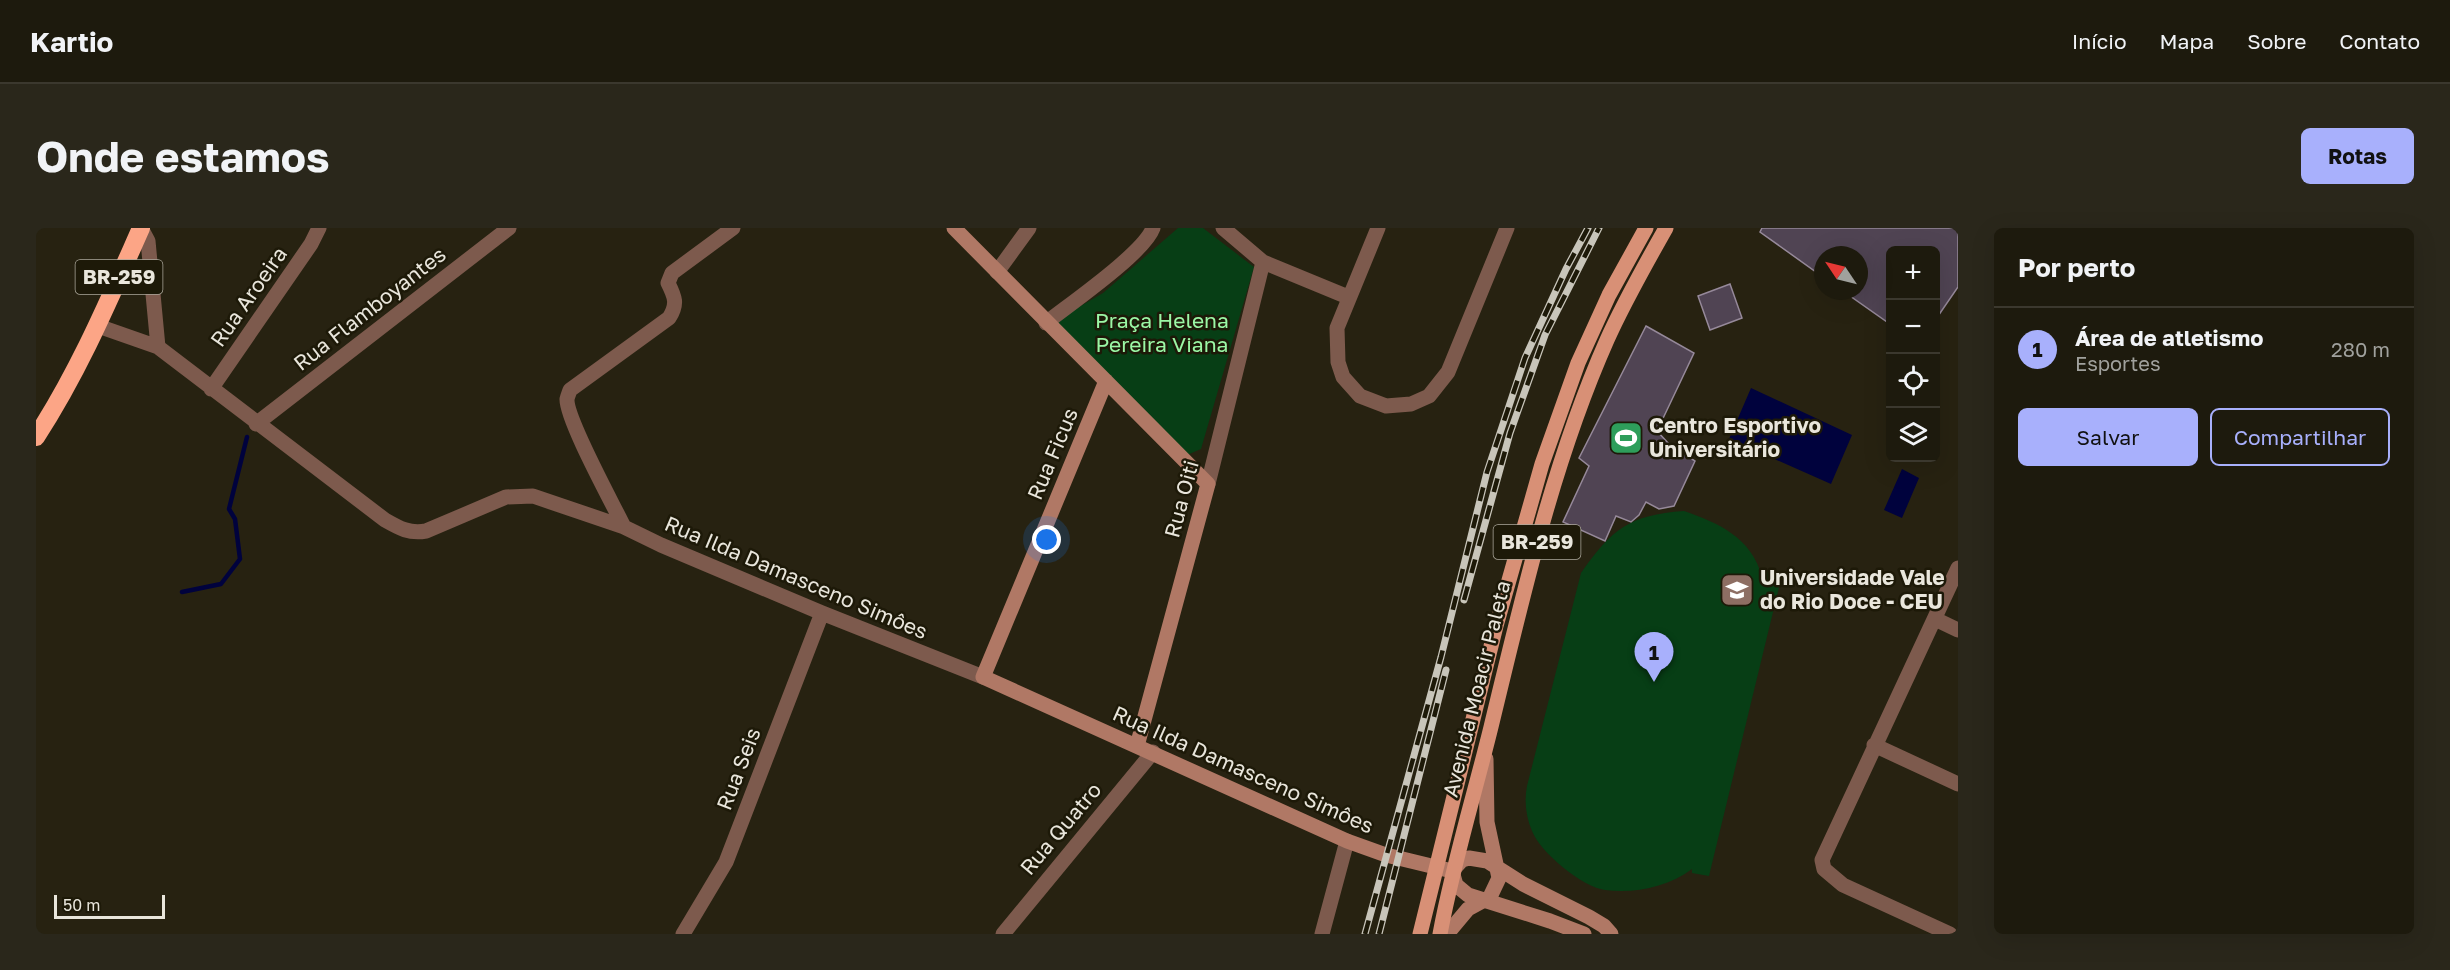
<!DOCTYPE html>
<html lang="pt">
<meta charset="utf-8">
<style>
body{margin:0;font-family:"Golos Text",sans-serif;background:#2a271b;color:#f1f3f6}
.controls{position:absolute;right:18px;top:18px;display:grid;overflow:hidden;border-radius:9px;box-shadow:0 6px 24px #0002}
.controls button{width:54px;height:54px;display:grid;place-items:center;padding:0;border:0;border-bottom:2px solid #3b382e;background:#1d1a0d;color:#f1f3f6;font:30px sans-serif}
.compass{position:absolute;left:1778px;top:18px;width:54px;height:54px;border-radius:50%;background:#1d1a0d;box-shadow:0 6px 24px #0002;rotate:305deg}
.scale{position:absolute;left:18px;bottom:15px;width:111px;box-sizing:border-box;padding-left:6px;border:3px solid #e9e6dc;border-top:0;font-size:16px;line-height:21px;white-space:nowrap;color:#e9e6dc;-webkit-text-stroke:4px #1d1908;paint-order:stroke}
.you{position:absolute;left:1011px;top:312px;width:21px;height:21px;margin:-15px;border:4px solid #fff;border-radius:50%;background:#1a73e8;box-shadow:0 0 0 9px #1a73e833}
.badge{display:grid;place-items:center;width:39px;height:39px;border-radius:50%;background:#a8b0fc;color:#111;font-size:20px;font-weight:700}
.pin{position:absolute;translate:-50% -50px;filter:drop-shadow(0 2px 3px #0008)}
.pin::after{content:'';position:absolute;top:32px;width:21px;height:18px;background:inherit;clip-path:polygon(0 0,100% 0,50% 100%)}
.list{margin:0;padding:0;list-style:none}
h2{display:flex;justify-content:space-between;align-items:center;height:78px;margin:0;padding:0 24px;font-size:26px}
h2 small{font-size:20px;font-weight:400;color:#a0a19d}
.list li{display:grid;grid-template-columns:39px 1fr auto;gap:18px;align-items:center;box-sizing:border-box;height:84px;padding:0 24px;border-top:2px solid #3b382e}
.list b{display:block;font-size:22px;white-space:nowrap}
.list p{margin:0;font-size:20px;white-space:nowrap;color:#a0a19d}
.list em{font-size:20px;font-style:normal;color:#a0a19d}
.actions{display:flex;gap:12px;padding:18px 24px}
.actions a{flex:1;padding:14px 0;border:2px solid #a8b0fc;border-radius:9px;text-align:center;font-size:21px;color:#a8b0fc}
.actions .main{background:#a8b0fc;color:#111}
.icon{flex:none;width:33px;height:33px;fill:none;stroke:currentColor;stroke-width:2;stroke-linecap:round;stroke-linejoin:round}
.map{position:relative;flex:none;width:1922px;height:706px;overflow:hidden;border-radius:9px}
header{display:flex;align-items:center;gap:36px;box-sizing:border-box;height:84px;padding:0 30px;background:#1d1a0d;border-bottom:2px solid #3b382e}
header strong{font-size:28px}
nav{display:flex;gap:33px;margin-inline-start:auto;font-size:21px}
.intro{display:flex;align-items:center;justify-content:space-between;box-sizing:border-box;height:144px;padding:0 36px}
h1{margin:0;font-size:42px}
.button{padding:15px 27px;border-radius:9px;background:#a8b0fc;color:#111;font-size:21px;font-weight:700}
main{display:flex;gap:36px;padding:0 36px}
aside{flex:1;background:#1d1a0d;border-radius:9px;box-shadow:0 6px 24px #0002}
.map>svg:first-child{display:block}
.green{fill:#073e15}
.water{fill:#00023d}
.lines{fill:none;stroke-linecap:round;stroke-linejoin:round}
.stream{stroke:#00023d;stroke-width:4.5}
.building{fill:#504453;stroke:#96899a;stroke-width:1.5}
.street{stroke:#7d5a4d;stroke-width:15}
.secondary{stroke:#b07865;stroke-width:15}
.primary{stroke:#d89076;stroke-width:15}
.highway{stroke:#fca586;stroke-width:18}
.rail-casing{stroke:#c8c5ba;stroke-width:7}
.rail{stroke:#1d1908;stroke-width:4.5;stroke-dasharray:14;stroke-linecap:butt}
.labels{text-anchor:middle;stroke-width:5;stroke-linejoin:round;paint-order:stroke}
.shield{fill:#1d1908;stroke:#aca89c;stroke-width:1.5}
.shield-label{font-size:20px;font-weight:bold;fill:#e9e6dc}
.street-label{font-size:21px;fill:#e9e6dc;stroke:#1d1908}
.park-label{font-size:21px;fill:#9bf7a5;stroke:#1d1908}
.poi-label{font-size:21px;font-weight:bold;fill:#e9e6dc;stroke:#1d1908;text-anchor:start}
</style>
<header>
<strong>Kartio</strong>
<nav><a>Início</a><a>Mapa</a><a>Sobre</a><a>Contato</a></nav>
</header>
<div class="intro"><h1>Onde estamos</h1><a class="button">Rotas</a></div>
<main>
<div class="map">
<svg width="1922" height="706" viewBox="0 0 1922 706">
<rect width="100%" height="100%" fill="#272211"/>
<path class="green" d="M1142 0H1167L1218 39 1165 221 1151 227 1017 94 1067 65Z
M1648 283C1683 295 1716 310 1726 349L1730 344 1746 347 1673 648 1656 645V641C1632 659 1598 666 1569 662 1546 659 1504 624 1496 603 1490 589 1488 573 1491 558L1545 345C1576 301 1593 287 1648 283Z"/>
<path class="water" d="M1715 160 1816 207 1795 256 1693 211Z
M1866 241 1883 250 1866 290 1848 282Z"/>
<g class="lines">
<path class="stream" d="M146 364 185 356 204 331 199 291 193 281 211 209"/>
</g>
<path class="building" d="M1726 0H1922V59L1900 91V22H1854V96L1807 63H1823V27H1787V49L1724 4Z
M1694 56 1706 90 1674 102 1662 68Z
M1610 98 1658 125 1621 203 1633 216 1659 233 1638 278 1623 281 1610 274 1603 287 1595 294 1580 288 1569 313 1527 294 1553 238 1543 230Z"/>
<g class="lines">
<path class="street" d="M105 0 112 13 122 119
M1187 0 1227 34 1312 69
M1342 0 1301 100 1302 134 1307 149 1324 168 1350 178 1375 176 1393 168 1412 144 1471 0
M961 44 993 0
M1010 95C1034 76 1108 25 1117 0
M62 98 122 119 349 292C363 300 373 306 390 303L470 269 497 268 588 299 625 317 786 385 947 449
M175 161 275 16 283 0
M220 196 473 0
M1172 256 1227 34
M588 299C577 276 530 191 531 171 532 167 533 165 534 162L633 90C642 76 639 69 632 55L636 45 697 0
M1899 391 1922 402
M1838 517 1922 556
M647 706 690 634 786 385
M967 706 1117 524
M1286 706 1311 613
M1914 706 1807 657 1788 641 1786 632 1922 340"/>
<path class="secondary" d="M918 0 1172 256 1101 518
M1070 153 947 449 1311 613 1350 627 1416 643
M1416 643 1426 632 1433 630 1451 633 1487 656 1553 689 1568 698 1575 706
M1416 643 1420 657 1432 667 1514 693 1548 706
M1411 706 1432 681 1454 669 1463 650 1451 594 1450 531"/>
<path class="primary" d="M1384 706 1460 398 1506 236 1542 135 1573 67 1610 0
M1404 706C1417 636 1438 568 1455 499 1487 368 1516 236 1571 112 1588 74 1609 37 1630 0"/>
<path class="highway" d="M0 209C43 143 73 72 105 0"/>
<g class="rail-casing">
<path id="rail" d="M1428 372 1474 205 1509 107 1563 0
M1329 706 1405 429 1451 244 1489 130 1530 41 1552 0
M1343 706 1410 442"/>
</g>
<use href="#rail" class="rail"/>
</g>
<defs>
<g id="stadium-square" transform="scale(1.725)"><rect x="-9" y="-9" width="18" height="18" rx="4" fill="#2e9e5b" stroke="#1d1908"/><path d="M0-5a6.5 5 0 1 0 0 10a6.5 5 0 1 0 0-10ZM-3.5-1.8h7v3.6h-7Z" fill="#fff"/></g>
<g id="university-square" transform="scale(1.725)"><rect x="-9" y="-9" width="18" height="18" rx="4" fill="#8d6e63" stroke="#1d1908"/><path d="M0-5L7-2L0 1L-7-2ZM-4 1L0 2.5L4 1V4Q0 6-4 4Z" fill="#fff"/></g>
</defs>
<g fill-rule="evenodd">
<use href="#stadium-square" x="1590" y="210"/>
<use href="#university-square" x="1701" y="362"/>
</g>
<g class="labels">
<g class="shield">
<rect x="39.5" y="32" width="87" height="34" rx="4.5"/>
<rect x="1457.5" y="297" width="87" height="34" rx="4.5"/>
</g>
<g class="shield-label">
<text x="83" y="56">BR-259</text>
<text x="1501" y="321">BR-259</text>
</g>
<g class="street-label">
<text transform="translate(213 69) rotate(-55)" y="7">Rua Aroeira</text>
<text transform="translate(334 81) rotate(-38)" y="7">Rua Flamboyantes</text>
<text transform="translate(1017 226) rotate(-67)" y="7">Rua Ficus</text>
<text transform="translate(1146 271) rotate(-75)" y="7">Rua Oiti</text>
<text transform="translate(760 350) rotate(23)" y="7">Rua Ilda Damasceno Simôes</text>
<text transform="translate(1441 461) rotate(-76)" y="7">Avenida Moacir Paleta</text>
<text transform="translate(703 541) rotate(-69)" y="7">Rua Seis</text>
<text transform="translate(1207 542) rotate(24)" y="7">Rua Ilda Damasceno Simôes</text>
<text transform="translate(1025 601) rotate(-50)" y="7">Rua Quatro</text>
</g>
<g class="park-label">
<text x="1126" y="100">Praça Helena<tspan x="1126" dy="24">Pereira Viana</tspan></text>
</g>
<g class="poi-label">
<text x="1613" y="205">Centro Esportivo<tspan x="1613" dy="24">Universitário</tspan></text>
<text x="1724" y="357">Universidade Vale<tspan x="1724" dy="24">do Rio Doce - CEU</tspan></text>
</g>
</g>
</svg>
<div class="controls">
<button>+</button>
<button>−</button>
<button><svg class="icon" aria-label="locate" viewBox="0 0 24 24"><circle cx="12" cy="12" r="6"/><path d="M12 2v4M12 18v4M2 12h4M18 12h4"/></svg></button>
<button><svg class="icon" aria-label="layers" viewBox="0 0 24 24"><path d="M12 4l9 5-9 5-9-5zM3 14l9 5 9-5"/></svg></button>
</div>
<svg class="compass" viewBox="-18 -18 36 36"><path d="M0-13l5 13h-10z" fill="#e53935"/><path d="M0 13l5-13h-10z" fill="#a0a19d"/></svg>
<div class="scale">50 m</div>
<div class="you"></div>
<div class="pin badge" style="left:1618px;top:454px">1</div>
</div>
<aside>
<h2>Por perto<small></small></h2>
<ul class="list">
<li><span class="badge">1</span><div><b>Área de atletismo</b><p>Esportes</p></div><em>280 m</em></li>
</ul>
<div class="actions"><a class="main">Salvar</a><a>Compartilhar</a></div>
</aside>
</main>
